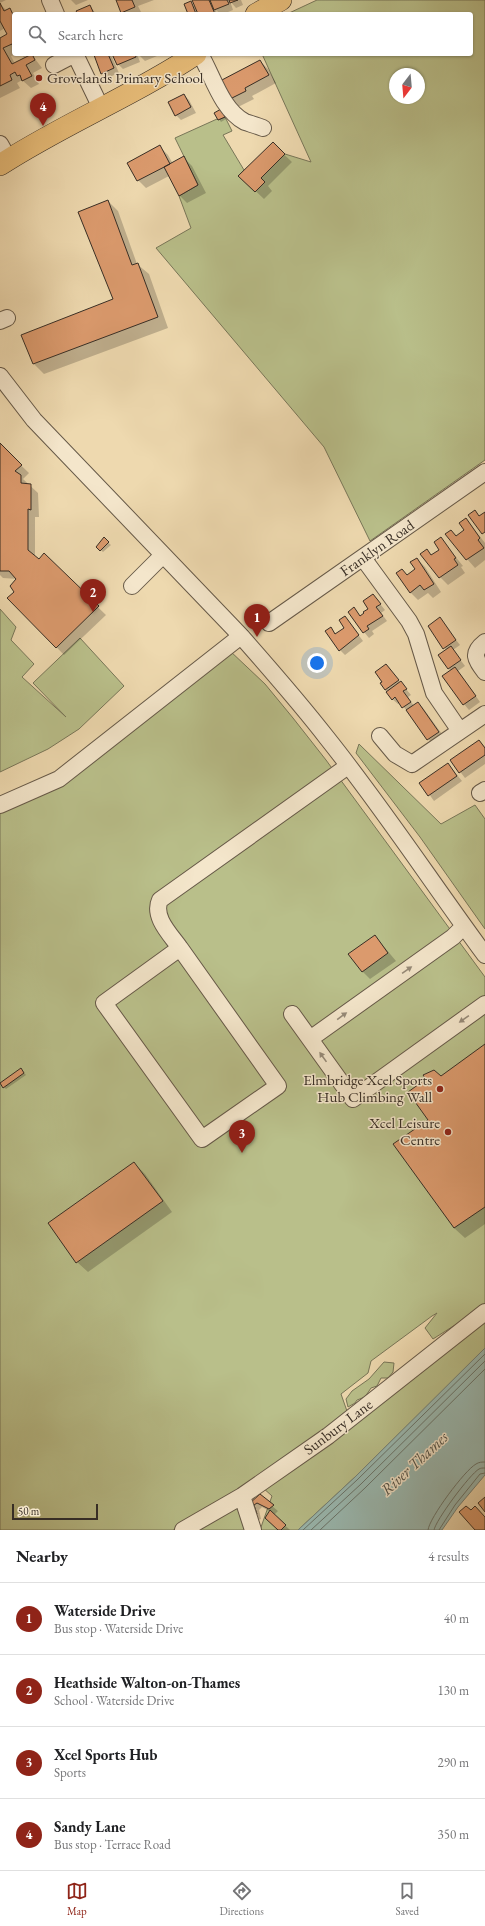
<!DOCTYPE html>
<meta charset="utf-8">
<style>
body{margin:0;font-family:"EB Garamond",serif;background:#f6f6f6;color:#202124}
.compass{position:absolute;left:389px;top:68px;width:36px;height:36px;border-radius:50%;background:#fff;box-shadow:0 1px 3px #0004;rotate:196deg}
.scale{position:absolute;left:12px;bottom:10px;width:86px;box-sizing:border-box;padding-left:4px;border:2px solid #382e25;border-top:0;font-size:11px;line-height:14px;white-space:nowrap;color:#382e25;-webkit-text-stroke:3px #f4e6cb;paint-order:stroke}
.you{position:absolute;left:317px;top:663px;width:14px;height:14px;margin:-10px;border:3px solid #fff;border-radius:50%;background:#1a73e8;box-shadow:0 0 0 6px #1a73e833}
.badge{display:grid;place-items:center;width:26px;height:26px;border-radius:50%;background:#8f2418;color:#fff;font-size:13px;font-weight:700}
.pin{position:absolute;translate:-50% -33px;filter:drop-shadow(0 1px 2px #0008)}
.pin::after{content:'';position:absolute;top:21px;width:14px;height:12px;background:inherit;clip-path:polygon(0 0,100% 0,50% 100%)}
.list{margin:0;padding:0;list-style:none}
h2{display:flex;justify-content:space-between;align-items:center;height:52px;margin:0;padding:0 16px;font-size:17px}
h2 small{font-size:13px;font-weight:400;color:#757577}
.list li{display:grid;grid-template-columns:26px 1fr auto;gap:12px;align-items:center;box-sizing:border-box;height:72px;padding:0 16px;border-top:1px solid #e0e0e0}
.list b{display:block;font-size:15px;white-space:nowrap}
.list p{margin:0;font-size:13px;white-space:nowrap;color:#757577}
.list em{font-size:13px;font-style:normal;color:#757577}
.icon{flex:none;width:22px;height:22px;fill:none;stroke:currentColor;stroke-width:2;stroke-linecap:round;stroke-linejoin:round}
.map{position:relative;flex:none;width:485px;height:1530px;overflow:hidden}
.search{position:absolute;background:#fff;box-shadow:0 1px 3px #0004;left:12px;right:12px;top:12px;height:44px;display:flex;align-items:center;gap:10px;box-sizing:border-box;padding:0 14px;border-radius:4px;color:#757577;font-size:15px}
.sheet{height:340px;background:#fff}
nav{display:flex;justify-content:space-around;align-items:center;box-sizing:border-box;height:56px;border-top:1px solid #e0e0e0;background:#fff;font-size:11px;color:#757577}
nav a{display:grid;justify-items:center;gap:2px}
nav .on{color:#8f2418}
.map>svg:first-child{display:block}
.green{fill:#b9bf8a;stroke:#787658;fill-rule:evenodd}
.water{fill:#9ab9b1;stroke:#738179}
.shadow{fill:#0003}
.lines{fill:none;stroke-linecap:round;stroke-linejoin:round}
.shore{stroke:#69746b;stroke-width:1}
.building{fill:#db9a6d;stroke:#382e25}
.minor-casing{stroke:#665948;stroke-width:18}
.major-casing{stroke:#382e25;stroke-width:22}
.minor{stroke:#f4e6cb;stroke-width:16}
.major{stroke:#e7bc78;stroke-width:21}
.oneway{fill:#968a78}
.poi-dot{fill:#8f2418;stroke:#f4e6cb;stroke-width:1.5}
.labels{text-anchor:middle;stroke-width:3;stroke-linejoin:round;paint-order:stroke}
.poi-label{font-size:15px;fill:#382e25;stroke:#f4e6cb;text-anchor:end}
.street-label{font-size:15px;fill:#382e25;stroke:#f4e6cb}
.water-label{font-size:16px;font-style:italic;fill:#505148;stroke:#f4e6cb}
</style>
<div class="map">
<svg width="485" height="1530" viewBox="0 0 485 1530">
<rect width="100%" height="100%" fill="#eed9af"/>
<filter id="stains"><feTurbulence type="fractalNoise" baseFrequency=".005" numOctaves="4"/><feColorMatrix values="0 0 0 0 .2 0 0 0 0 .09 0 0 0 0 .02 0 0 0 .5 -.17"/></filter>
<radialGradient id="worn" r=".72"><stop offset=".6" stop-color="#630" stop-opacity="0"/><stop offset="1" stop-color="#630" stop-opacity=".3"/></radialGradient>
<path class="green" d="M317 0H485V460L370 541 324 447 156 248 191 228 179 196 198 185 175 138 217 119 218 120 225 117 232 131 223 135 244 170 239 176 255 192 265 182 261 178 285 154 311 162 262 54H471V14H287ZM395 74H419V98H395Z
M0 609 16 627 11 640 34 664 22 677 66 717 33 683 80 638 124 686 79 729 48 749 0 772Z
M229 650 265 684 293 718 326 760 485 977V1306L433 1339 425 1328 437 1313 432 1316 371 1361 368 1373 341 1394 348 1414 232 1496 173 1530H0V811Z
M359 744 441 824 475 805 485 819V929L420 837 356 753Z
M485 1318V1349L355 1477 298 1530H260L272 1496 262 1487Z
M384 1362 394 1363 393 1372 388 1378H381L377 1386 371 1388 365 1397 357 1400 355 1403 348 1407 346 1399 352 1391 369 1379Z
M240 1505 247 1530H195Z"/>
<path class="water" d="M485 1348V1475L458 1507 442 1530H298L355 1477Z"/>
<path class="shadow" d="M0 0H6L0 3Z
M71 0H88L76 5Z
M117 0H154L138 6 142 14H124Z
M193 0H241L243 5 236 8 230 1 233 10 223 14H220L216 10 217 14H189L191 3 196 8Z
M0 4 7 11 9 9 14 14 15 54 11 56 15 64 32 55 42 68 33 73 39 84 31 88 22 80 17 83 20 88 0 98V39L8 35 5 28 0 31Z
M90 6 96 14H79Z
M20 54H30L24 57Z
M100 54H109L112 57 119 73 107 78 102 73Z
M113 54H137L140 62 123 69 118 64Z
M138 54H156L157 56 145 61Z
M260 61 268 69 276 83 252 96 254 99 238 107 230 99Z
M184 95 189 100 196 113 181 120 176 115Z
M215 113H223L226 119 221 122Z
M273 144 292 162 268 186 272 191 264 199 240 176Z
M160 147 168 155 173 164 184 158 192 166 206 193 187 203 179 195 169 176 146 188 138 180Z
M108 201 118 211 137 264 149 274 168 328 44 374 33 363 114 300Z
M0 445 29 473 23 479 38 493 39 517H35V557L39 560 44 555 106 615 64 655 9 598 15 592 18 579 3 578 0 575Z
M466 519 485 543V560L475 568 446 535 451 531 457 536 465 531Z
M104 539 111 545 103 552 97 547Z
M441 539 463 566 461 567 465 573 448 585 440 577 427 550 432 556 441 550Z
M417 559 425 567 441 592 433 598 428 593 418 600 410 592 402 570 408 576 416 570Z
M373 595 385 610 381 613 387 621 372 631 374 634 369 638 364 632 354 609 361 617 370 609Z
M345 617 363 641 345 655 340 650 331 629 336 634 345 628Z
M440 619 460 645 453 650 465 666 458 671 480 702 469 710 464 704 449 668Z
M386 665 411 695 408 697 414 706 418 703 423 708 444 737 433 745 408 712 400 703 398 704 392 699 385 690 383 682Z
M479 741 485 747V764L465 778 451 760Z
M448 764 462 781 434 801 421 783Z
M375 936 396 961 370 979 362 971Z
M485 1045V1224L465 1238 454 1228 441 1077Z
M21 1069 26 1075 6 1089 1 1084Z
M134 1163 145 1174 172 1212 88 1272 77 1262Z
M260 1496 278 1511 274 1515 290 1530H279L271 1512 262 1507 259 1510 261 1519 258 1520 253 1515 250 1505Z"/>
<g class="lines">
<path class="shore" d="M303 1530 357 1480 485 1354
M311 1530 361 1484 485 1361
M320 1530 365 1488 485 1369
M428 1530C429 1518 465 1470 476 1464 479 1462 482 1462 485 1462
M434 1530C435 1521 470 1474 479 1469 481 1468 482 1468 485 1468
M439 1530 455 1505 480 1474 485 1473"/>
</g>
<path class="building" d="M116 0H132L135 7 121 13Z
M192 0H209L215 14H198Z
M210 0H227L229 4 214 10Z
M229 0H238L230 3Z
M191 1 196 14H188L184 4Z
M0 3 4 11 10 8 14 17V48L12 44 3 48 12 64 32 54 35 60 26 65 32 76 22 81 20 75 17 76 15 72 10 75 12 80 0 86V38L7 34 0 21Z
M90 5 94 14H78L76 11Z
M97 54H108L114 68 101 74 94 55Z
M112 54H135L136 57 117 65Z
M260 60 269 75 245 88 246 91 230 99 220 81Z
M184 94 191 107 175 116 168 102Z
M221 109 225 117 218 120 214 113Z
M273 142 285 154 261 178 265 182 255 192 238 176Z
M160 145 170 164 137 181 127 163Z
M184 156 198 185 179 196 164 167Z
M108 200 132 265 138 263 158 317 33 364 21 335 113 299 78 212Z
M0 443 22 465 15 471 21 475V483L31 484V510L28 509V550L39 559 44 553 99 606 56 648 7 598 14 592 10 586 16 579 9 571H0Z
M475 510 479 516 485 512V532L482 534 468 515Z
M466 518 480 538 478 540 484 548 466 560 445 534 451 530 456 536 464 530 459 523Z
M104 537 109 542 100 551 96 547Z
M441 537 456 558 454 559 458 565 439 578 420 554 427 549 431 555 439 550 434 542Z
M417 558 434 584 424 590 420 585 410 593 396 573 402 569 407 575 415 569 410 562Z
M373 594 381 604 376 607 383 616 367 626 369 629 363 633 348 612 354 607 360 616 364 613 363 612 368 609 363 601Z
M345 616 359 635 339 651 325 631 331 627 335 634 344 628 339 620Z
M440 617 456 640 443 649 428 626Z
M451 646 461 660 448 669 438 655Z
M386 664 399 680 385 690 380 683 382 682 375 672Z
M455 667 476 696 463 705 442 676Z
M401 681 407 689 403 691 411 702 402 708 395 697 392 700 386 692Z
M418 702 439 732 427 740 406 710Z
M479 740 485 748V755L459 773 450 760Z
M448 763 457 776 428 796 419 783Z
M375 935 388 953 362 972 348 954Z
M485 1044V1207L454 1228 393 1144 428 1120 408 1092 426 1079 423 1075 434 1070 441 1076Z
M21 1068 24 1073 3 1088 0 1083Z
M134 1162 163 1201 76 1263 48 1223Z
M260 1494 274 1505 269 1509 257 1503 254 1505 257 1514 252 1515 249 1504Z
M485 1497V1512L478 1503Z
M466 1506 471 1510 475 1506 485 1517V1530H475L459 1512Z
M270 1510 286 1525 281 1530H278L265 1518Z"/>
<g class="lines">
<g class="minor-casing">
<path id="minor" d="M50 0 56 14
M75 54 101 108
M200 54C213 76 221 109 245 122 251 124 258 126 263 128
M54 65 75 54
M0 144 9 160
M0 321 7 318
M0 376 34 420 241 636C270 669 300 703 327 738 383 808 432 883 485 955
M363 558 409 621 416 634 434 693 460 731
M132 586 163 555
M269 623 485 472
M485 642C471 653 475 659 485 672
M380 736 395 754 412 764 485 714
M480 793 485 790
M0 805 59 779 241 636
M180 948 278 1086 202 1139 104 1003Z
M180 948C171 935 152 917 160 900L348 766
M292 1014 353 1099 485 1004
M310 1039 453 937 464 926
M242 1496 253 1530
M183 1530 242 1496 328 1436 485 1312"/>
</g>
<g class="major-casing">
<path id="major" d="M256 14 281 0
M0 165C63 124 133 96 196 54"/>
</g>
<use href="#minor" class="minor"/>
<use href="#major" class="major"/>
</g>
<defs><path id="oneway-solid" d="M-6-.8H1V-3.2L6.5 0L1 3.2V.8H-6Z"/></defs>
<g class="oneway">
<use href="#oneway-solid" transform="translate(407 970) rotate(-35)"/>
<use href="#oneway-solid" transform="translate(342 1016) rotate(-36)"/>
<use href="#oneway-solid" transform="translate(464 1019) rotate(145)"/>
<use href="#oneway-solid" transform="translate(323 1057) rotate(-125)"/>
</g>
<g class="poi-dot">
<circle cx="39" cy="78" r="4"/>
<circle cx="440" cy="1089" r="4"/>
<circle cx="448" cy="1132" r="4"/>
</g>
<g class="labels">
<g class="poi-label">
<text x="47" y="83" text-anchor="start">Grovelands Primary School</text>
<text x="432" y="1085">Elmbridge Xcel Sports<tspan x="432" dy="17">Hub Climbing Wall</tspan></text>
<text x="440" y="1128">Xcel Leisure<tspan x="440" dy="17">Centre</tspan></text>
</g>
<g class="street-label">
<text transform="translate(377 548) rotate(-35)" y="5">Franklyn Road</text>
<text transform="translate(338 1427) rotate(-37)" y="5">Sunbury Lane</text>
</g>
<g class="water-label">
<text transform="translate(414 1463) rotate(-43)" y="6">River Thames</text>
</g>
</g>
<rect width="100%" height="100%" filter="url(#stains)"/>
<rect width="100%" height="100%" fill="url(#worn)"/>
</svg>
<svg class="compass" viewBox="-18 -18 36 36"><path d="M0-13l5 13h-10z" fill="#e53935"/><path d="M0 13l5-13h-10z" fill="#757577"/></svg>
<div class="scale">50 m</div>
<div class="you"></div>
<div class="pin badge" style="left:257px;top:637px">1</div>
<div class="pin badge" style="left:93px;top:612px">2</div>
<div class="pin badge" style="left:242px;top:1153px">3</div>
<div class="pin badge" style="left:43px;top:126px">4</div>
<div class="search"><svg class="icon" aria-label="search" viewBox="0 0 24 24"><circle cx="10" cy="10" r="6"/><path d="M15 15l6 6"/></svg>Search here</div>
</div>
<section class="sheet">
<h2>Nearby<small>4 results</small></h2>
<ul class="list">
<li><span class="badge">1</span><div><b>Waterside Drive</b><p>Bus stop · Waterside Drive</p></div><em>40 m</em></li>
<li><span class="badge">2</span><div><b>Heathside Walton-on-Thames</b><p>School · Waterside Drive</p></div><em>130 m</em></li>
<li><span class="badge">3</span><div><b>Xcel Sports Hub</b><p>Sports</p></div><em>290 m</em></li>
<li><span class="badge">4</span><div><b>Sandy Lane</b><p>Bus stop · Terrace Road</p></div><em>350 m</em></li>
</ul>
</section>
<nav>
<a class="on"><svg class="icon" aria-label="map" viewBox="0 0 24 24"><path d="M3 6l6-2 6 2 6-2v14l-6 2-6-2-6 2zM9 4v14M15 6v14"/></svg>Map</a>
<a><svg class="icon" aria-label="directions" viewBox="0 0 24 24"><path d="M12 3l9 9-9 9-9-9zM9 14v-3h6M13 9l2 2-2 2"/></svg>Directions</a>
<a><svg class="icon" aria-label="saved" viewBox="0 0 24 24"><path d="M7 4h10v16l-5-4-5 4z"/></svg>Saved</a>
</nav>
